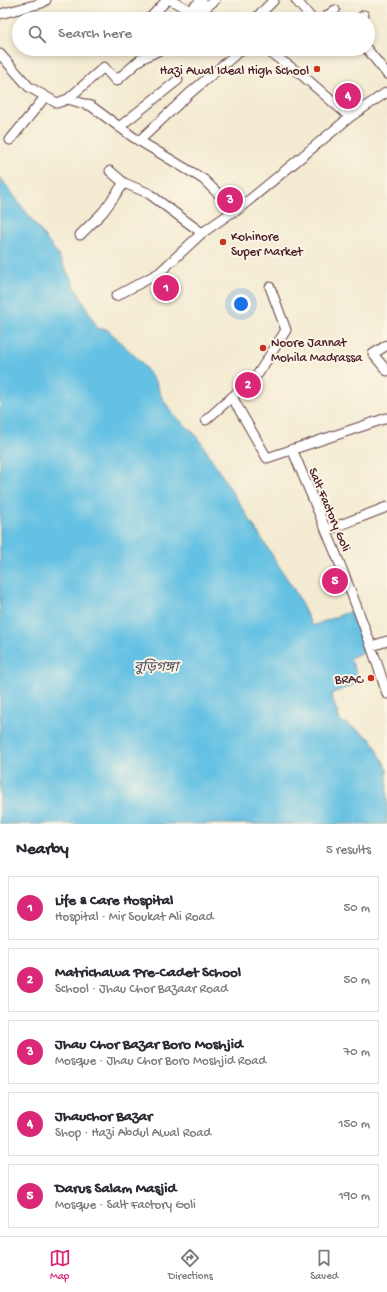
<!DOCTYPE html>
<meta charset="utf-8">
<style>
body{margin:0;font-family:"Gochi Hand","Noto Sans Bengali",sans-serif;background:#f7f7f7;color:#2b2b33}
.you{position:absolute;left:241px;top:304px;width:14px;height:14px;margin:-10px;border:3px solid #fff;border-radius:50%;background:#1a73e8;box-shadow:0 0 0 6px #1a73e833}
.badge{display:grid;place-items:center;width:26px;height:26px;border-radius:50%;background:#db2777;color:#fff;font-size:13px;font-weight:700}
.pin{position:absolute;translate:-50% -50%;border:2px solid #fff;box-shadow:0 1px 4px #0006}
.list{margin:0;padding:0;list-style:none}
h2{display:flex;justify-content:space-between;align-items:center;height:52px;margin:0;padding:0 16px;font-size:17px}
h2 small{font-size:13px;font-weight:400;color:#7c7c81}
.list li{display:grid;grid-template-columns:26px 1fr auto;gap:12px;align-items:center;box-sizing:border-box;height:64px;margin:0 8px 8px;padding:0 8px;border:1px solid #e1e1e2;border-radius:0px}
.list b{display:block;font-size:15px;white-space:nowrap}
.list p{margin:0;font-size:13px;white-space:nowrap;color:#7c7c81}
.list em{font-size:13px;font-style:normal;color:#7c7c81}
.icon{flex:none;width:22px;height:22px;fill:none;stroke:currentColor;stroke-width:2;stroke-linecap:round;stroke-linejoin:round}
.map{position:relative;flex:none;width:387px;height:824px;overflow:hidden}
.search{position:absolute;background:#fff;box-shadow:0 2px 6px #0003;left:12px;right:12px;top:12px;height:44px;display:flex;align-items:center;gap:10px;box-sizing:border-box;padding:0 14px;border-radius:22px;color:#7c7c81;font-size:15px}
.sheet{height:412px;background:#fff}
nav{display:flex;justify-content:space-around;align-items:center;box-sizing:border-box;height:56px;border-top:1px solid #e1e1e2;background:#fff;font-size:11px;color:#7c7c81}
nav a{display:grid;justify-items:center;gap:2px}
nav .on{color:#db2777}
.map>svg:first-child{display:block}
.water{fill:#65c1e3;stroke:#587087}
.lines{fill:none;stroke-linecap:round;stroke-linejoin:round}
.minor-casing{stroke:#633e44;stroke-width:11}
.minor{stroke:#fff;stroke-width:9}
.poi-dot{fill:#c8321e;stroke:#fcf5e5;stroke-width:1.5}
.labels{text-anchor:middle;stroke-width:4;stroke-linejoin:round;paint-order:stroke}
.poi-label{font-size:13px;fill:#4a1f2b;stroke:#fcf5e5;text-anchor:end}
.street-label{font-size:13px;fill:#4a1f2b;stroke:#fcf5e5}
.water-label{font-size:14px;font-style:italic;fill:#525062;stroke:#fcf5e5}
</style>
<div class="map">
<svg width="387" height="824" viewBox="0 0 387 824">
<rect width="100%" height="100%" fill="#fcf5e5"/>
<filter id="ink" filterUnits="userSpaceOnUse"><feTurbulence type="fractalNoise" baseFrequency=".025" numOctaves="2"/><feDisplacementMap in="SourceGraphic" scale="8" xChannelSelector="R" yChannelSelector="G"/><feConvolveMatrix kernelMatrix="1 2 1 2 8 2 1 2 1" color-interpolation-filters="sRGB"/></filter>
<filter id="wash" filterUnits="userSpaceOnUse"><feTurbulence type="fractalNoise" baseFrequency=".012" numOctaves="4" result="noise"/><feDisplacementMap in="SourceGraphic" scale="16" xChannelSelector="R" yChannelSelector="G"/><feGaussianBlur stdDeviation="0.9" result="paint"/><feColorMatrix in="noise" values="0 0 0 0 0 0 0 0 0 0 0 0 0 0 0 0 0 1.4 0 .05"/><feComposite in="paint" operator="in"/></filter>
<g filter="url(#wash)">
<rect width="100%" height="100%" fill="#f3ebd1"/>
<path class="water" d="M0 177 58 255 98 329H107L141 362 156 383 162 398 173 414 197 436 296 593 312 626 351 611 368 650 350 658 360 682 331 694 340 721 359 731 372 740 387 769V824H0Z"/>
</g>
<g filter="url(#ink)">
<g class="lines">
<g class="minor-casing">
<path id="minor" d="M171 0 197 15H209L214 19
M296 0 312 19
M189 11 202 0
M0 14 42 3 46 0
M197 15 215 0
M149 19 167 0
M255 19 274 0
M323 19 335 10
M360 19 364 15
M265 49 302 75 350 117
M367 49 387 74
M0 54 29 87 57 103 68 99 91 106 133 137 203 179 236 211 350 117 387 92
M68 99 104 67 116 81 141 59 162 49
M119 127 178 80
M10 140 45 97
M139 141 189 94 242 49
M110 171 124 183
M80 235 103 212 124 183 148 193 202 233
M116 296 159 273 202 233 235 210
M387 345 373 354 387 371
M232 397 267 458 387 418
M206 420 258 374 286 330 270 287
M292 449C326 530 361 610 387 694
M327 530 387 507
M372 646 387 641"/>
</g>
<use href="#minor" class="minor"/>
</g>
</g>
<g class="poi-dot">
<circle cx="317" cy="69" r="4"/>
<circle cx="223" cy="242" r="4"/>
<circle cx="263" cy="348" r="4"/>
<circle cx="371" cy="678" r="4"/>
</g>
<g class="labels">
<g class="poi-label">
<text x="309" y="74">Hazi Awal Ideal High School</text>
<text x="231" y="240" text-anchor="start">Kohinore<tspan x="231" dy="15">Super Market</tspan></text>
<text x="271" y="346" text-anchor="start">Noore Jannat<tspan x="271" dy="15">Mohila Madrassa</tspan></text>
<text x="363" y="683">BRAC</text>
</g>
<g class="street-label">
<text transform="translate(331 509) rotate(67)" y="5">Salt Factory Goli</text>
</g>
<g class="water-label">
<text x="156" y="671">বুড়িগঙ্গা</text>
</g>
</g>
</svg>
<div class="you"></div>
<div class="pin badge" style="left:166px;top:288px">1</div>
<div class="pin badge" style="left:248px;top:385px">2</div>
<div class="pin badge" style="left:230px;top:200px">3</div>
<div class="pin badge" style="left:348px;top:96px">4</div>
<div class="pin badge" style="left:335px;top:581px">5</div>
<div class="search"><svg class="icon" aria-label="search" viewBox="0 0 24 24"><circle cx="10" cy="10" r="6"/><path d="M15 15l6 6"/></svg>Search here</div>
</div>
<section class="sheet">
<h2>Nearby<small>5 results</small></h2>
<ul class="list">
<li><span class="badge">1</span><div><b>Life &amp; Care Hospital</b><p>Hospital · Mir Soukat Ali Road</p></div><em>50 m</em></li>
<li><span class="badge">2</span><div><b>Matrichawa Pre-Cadet School</b><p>School · Jhau Chor Bazaar Road</p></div><em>50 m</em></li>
<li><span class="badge">3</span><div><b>Jhau Chor Bazar Boro Moshjid</b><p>Mosque · Jhau Chor Boro Moshjid Road</p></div><em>70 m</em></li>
<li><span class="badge">4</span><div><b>Jhauchor Bazar</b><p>Shop · Hazi Abdul Awal Road</p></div><em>150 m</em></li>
<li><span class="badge">5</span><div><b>Darus Salam Masjid</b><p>Mosque · Salt Factory Goli</p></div><em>190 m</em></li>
</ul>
</section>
<nav>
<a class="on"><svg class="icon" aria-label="map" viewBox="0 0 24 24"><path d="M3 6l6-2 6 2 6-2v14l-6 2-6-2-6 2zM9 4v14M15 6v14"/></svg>Map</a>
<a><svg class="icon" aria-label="directions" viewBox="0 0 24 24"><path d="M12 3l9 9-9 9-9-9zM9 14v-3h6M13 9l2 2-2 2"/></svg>Directions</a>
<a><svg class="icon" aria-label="saved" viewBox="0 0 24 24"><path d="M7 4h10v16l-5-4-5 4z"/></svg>Saved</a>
</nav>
